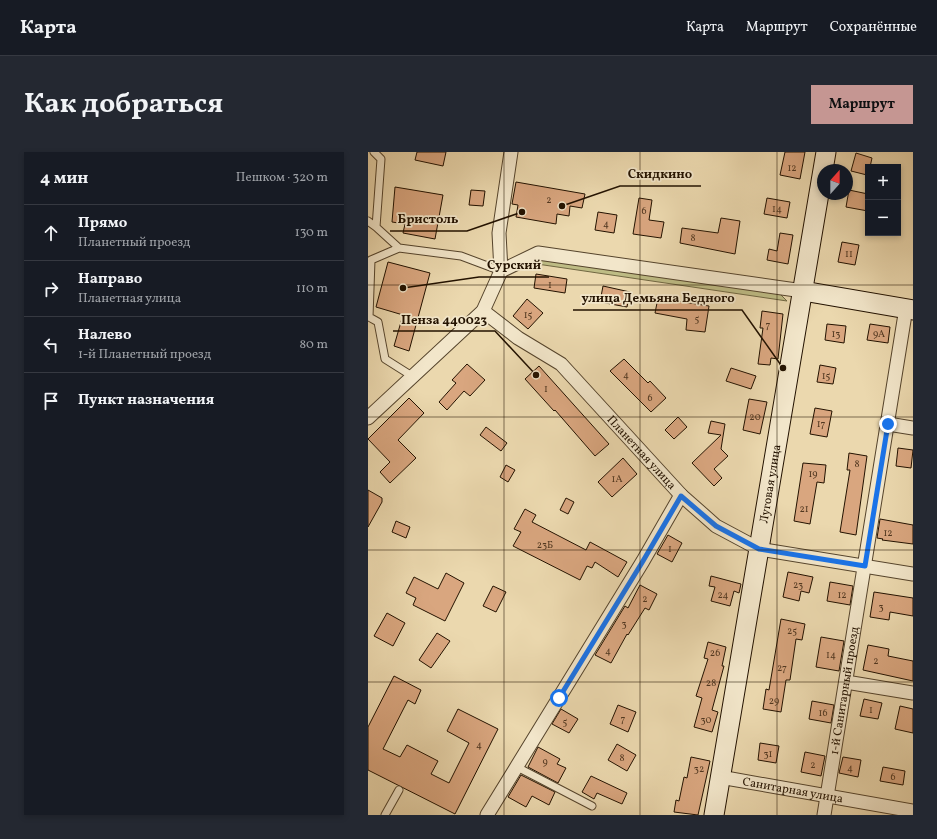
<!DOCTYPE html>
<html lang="ru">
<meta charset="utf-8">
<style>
body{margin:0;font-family:Vollkorn,serif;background:#242831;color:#f1f3f6}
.controls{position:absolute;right:12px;top:12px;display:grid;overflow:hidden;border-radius:0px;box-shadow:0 2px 6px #0003}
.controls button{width:36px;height:36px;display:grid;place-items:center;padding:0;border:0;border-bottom:1px solid #363941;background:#171b24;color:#f1f3f6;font:20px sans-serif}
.compass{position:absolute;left:449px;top:12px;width:36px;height:36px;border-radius:50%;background:#171b24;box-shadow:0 2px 6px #0003;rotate:21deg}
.stop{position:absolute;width:12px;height:12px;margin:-9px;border:3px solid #1a73e8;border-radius:50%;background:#fff}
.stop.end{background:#1a73e8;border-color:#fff;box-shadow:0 1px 4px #0008}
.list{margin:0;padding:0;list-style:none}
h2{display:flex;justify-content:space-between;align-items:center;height:52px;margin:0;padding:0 16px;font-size:17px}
h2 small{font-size:13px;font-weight:400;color:#9ea1a6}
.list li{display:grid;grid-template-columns:26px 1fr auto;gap:12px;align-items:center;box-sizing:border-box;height:56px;padding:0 16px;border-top:1px solid #363941}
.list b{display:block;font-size:15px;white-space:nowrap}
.list p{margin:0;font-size:13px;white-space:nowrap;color:#9ea1a6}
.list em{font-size:13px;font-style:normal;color:#9ea1a6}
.icon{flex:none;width:22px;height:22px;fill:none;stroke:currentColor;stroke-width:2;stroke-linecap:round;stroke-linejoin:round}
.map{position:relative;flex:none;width:545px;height:663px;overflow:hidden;border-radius:0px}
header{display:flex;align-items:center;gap:24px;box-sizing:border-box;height:56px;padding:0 20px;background:#171b24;border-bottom:1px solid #363941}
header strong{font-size:19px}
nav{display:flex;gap:22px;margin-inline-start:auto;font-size:14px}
.intro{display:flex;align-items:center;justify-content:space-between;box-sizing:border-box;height:96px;padding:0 24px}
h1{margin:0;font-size:28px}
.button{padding:10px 18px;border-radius:0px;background:#c59692;color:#111;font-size:14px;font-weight:700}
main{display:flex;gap:24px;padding:0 24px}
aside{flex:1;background:#171b24;border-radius:0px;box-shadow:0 2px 6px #0003}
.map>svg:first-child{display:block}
.green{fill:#bebc85;stroke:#706742}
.building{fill:#d9a67f;stroke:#231200}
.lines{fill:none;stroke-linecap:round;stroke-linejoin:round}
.service-casing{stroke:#55442c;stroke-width:9}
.minor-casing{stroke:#55442c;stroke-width:15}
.secondary-casing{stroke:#231200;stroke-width:21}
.service{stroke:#f2e6ca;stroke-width:7}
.minor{stroke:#f2e6ca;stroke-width:13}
.secondary{stroke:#f2e6ca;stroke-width:19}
.route{stroke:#1a73e8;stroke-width:5}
.grid{fill:none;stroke:#231200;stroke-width:1;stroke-opacity:0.55}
.labels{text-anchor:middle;stroke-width:3.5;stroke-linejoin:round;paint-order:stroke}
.number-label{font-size:10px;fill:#503720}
.street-label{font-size:12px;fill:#231200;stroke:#f2e6ca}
.leader{fill:none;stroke:#231200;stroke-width:1.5}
.callout-dot{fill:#231200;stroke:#f2e6ca;stroke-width:1.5}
.callout-label{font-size:13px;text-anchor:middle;font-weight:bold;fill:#231200;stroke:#f2e6ca;stroke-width:3.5;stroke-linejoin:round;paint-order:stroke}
</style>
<header>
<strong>Карта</strong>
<nav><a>Карта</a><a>Маршрут</a><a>Сохранённые</a></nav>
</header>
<div class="intro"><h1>Как добраться</h1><a class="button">Маршрут</a></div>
<main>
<aside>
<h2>4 мин<small>Пешком · 320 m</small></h2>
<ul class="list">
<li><svg class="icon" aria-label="ahead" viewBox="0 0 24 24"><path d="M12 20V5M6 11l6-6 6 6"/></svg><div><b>Прямо</b><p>Планетный проезд</p></div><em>130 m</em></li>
<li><svg class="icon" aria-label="right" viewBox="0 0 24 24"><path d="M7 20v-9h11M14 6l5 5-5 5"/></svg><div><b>Направо</b><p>Планетная улица</p></div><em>110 m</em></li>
<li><svg class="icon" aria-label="left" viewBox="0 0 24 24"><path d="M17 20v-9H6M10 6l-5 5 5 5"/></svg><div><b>Налево</b><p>1-й Планетный проезд</p></div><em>80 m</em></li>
<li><svg class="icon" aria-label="arrive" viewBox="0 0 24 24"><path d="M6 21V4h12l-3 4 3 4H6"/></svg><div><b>Пункт назначения</b></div></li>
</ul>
</aside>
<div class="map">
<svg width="545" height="663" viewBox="0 0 545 663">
<rect width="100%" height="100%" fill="#ebd8ae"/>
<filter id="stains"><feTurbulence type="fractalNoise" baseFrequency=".005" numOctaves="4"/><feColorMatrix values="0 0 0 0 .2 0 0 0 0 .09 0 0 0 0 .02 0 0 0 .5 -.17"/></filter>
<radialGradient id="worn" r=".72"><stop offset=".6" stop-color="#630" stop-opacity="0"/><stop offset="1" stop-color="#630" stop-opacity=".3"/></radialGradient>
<path class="green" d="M176 106 410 140 419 149 169 112Z"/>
<path class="building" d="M49 0H78L75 14 47 8Z
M417 0H437L432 27 412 23Z
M488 1 504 6 502 15H500L499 23 483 19Z
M148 30 217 42 214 56 202 54 201 64 189 62 188 72 148 65 150 53 144 52Z
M27 35 75 43 67 87 35 81 37 72 24 70Z
M103 38 117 39 115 54 101 53Z
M481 38 500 42V59L478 55Z
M271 46 284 48 281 68 296 70 293 86 265 82Z
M399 46 422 50 419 66 396 62Z
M230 60 249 63 246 81 227 78Z
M353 66 372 69 367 102 312 91 314 76 350 81Z
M412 81 425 83 420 112 399 108 401 97 409 99Z
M474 90 491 93 487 113 470 110Z
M20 110 62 121 41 199 26 194 35 163 8 155Z
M168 122 199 127 197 141 166 136Z
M235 134 262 140 259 155 232 150Z
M290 146 341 154 337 180 318 178 319 167 287 161Z
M159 147 175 161 160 177 145 164Z
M394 159 415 162 410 207 403 206 402 213 390 212 395 176H392Z
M459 172 478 174 476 191 457 188Z
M502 172 522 175 520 191 499 188Z
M256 207 280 231 282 229 298 246 283 260 242 219Z
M99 212 117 228 102 244 96 239 79 258 71 250 88 231 84 228Z
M452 213 468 216 465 232 449 230Z
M171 214 241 292 227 304 187 258 186 259 157 227Z
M363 216 388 224 383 237 358 229Z
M41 246 56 261 30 288 48 306 22 331 12 320 22 310 0 287Z
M381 247 399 250 392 282 375 278Z
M447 256 464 259 459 285 442 282Z
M310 265 319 275 306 287 297 278Z
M343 269 357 272 353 297 360 304 346 317 354 326 346 334 324 311 353 283 340 281Z
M118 275 139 291 133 299 112 283Z
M530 296 545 298 543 316 528 314Z
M481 301 499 304 488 383 472 380 482 318H479Z
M255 306 269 322 244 345 230 330Z
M435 311 458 313 456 331 449 330 442 372 426 369Z
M138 313 147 318 140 330 132 325Z
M0 338 14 346V350L0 375Z
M198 346 206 350 200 362 192 358Z
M157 357 168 363 164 370 218 398 222 390 259 410 250 425 227 410 224 416 219 414 212 428 145 394 153 380 146 377Z
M512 367 545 373V392L514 388 515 387 509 386Z
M28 369 42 375 38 386 24 380Z
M300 383 314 391 304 410 289 402Z
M420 420 445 425 441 441 433 439 431 449 415 445Z
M78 421 96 431 77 469 45 453 48 446 38 441 46 425 70 437Z
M343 424 373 432 371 441 366 439 362 454 343 449 347 435 341 434Z
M462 430 485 434 482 453 459 449Z
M272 433 289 442 281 458 277 456 260 483 259 482 243 511 227 503 257 454 260 456Z
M125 434 138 440 128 460 115 454Z
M506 440 545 446V464L522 460 521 468 502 465Z
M19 461 37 471 25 494 6 484Z
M413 467 437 472 434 488 428 487 422 528H418L413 560 395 557 398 537 401 538Z
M69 481 82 489 63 516 51 508Z
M453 485 476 489 471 519 448 515Z
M340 490 358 495 354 514H356L344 558 350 560 344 580 326 575 334 546 328 544 340 507 336 506Z
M500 493 521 497 520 504 545 509V529L495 518Z
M26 524 53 538 47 552 40 548 15 597 32 605 39 593 70 609 63 622 81 631 101 591 79 579 90 557 130 577 87 662 0 618V575Z
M496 547 514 551 510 567 492 564Z
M444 549 466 553 463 571 441 567Z
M250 553 268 560 260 580 242 572Z
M532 554 545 557V581L527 577Z
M193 557 210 567 201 581 184 572Z
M392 591 411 594 408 611 390 608Z
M249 592 268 603 259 619 240 608Z
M170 595 192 607 189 612 198 616 190 631 160 615Z
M437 600 457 604 453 624 433 620Z
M323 605 342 609 330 663 306 660 308 648 311 649 316 625 319 626Z
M475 605 493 608 490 625 471 621Z
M515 615 537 619 535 633 512 629Z
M153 623 187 640 181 653 164 644 158 655 140 645Z
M223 624 259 641 254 652 229 641 226 647 214 640Z"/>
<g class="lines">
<g class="service-casing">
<path id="service" d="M6 0 13 7 8 75 31 96 93 104 133 119
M0 69 8 75
M31 96 3 108 1 165 10 170 17 207 44 224
M149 615 224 654
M17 663 31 638"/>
</g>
<g class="minor-casing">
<g id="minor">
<path d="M133 119 170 101 435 139"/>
<path id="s1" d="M115 159 150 186 193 212 313 343 348 374 391 397 545 422"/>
<path d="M0 266 115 159 133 119 131 81 143 0"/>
<path d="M520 272 545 276"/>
<path d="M478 530 545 541"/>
<path id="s2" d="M352 625 545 659"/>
<path d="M119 663 275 409 313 343"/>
<path id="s3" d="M456 663 538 156"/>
</g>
</g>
<g class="secondary-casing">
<g id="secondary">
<path d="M435 139 545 158"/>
<path id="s4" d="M346 663 458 0"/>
</g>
</g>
<use href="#service" class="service"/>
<use href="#minor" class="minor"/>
<use href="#secondary" class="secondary"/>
</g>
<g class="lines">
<path class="route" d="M191 546 275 409 313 344 348 374 391 397 497 414 520 272"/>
</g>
<path class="grid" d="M136 0V663M272 0V663M409 0V663M0 133H545M0 265H545M0 398H545M0 530H545"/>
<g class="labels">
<g class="number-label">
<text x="424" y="19">12</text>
<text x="181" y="51">2</text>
<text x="409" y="60">14</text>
<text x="276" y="62">6</text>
<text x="238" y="75">4</text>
<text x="325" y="89">8</text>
<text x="481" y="105">11</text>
<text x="182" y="136">1</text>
<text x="160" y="166">15</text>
<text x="329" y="170">5</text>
<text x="400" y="176">7</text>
<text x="468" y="185">13</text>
<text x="511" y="185">9А</text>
<text x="258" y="226">4</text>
<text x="458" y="227">15</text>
<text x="178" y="240">1</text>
<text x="282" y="249">6</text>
<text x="387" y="268">20</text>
<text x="453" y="275">17</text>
<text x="489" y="315">8</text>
<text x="445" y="325">19</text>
<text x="249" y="330">1А</text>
<text x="436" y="360">21</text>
<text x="520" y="384">12</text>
<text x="177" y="396">23Б</text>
<text x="302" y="400">1</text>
<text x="430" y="436">23</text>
<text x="355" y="446">24</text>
<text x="474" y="446">12</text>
<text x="277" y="450">2</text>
<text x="513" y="458">3</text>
<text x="256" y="475">3</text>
<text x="424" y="482">25</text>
<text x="240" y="502">4</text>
<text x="347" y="504">26</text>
<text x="463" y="506">14</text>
<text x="508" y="512">2</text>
<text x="414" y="519">27</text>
<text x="343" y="534">28</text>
<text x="406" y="552">29</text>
<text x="503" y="561">1</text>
<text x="455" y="564">16</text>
<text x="255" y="570">7</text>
<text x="338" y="571">30</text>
<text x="197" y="573">5</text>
<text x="111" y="596">4</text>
<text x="400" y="605">31</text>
<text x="254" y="609">8</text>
<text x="177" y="613">9</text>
<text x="445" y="616">2</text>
<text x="482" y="619">4</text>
<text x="331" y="620">32</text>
<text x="525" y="628">6</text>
</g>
<g class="street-label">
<text dy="4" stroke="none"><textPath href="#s1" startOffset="214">Планетная улица</textPath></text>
<text dy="4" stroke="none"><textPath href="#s4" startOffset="336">Луговая улица</textPath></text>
<text dy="4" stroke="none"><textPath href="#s3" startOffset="126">1-й Санитарный проезд</textPath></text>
<text dy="4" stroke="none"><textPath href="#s2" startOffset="74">Санитарная улица</textPath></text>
</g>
</g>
<path class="leader" d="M194 54L252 34H333M154 60L99 79H22M35 136L111 125H181M415 216L374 158H205M168 223L127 179H25"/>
<g class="callout-dot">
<circle cx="194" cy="54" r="4"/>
<circle cx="154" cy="60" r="4"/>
<circle cx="35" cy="136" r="4"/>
<circle cx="415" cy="216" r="4"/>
<circle cx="168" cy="223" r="4"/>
</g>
<g class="callout-label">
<text x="292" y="26">Скидкино</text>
<text x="60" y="71">Бристоль</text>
<text x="146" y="117">Сурский</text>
<text x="290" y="150">улица Демьяна Бедного</text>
<text x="76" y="172">Пенза 440023</text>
</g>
<rect width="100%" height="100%" filter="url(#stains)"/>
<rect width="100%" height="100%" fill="url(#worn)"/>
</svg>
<div class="controls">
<button>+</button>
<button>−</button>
</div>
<svg class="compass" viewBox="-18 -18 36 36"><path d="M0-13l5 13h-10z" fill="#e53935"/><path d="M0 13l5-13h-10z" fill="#9ea1a6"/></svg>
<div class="stop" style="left:191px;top:546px"></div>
<div class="stop end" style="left:520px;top:272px"></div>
</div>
</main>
